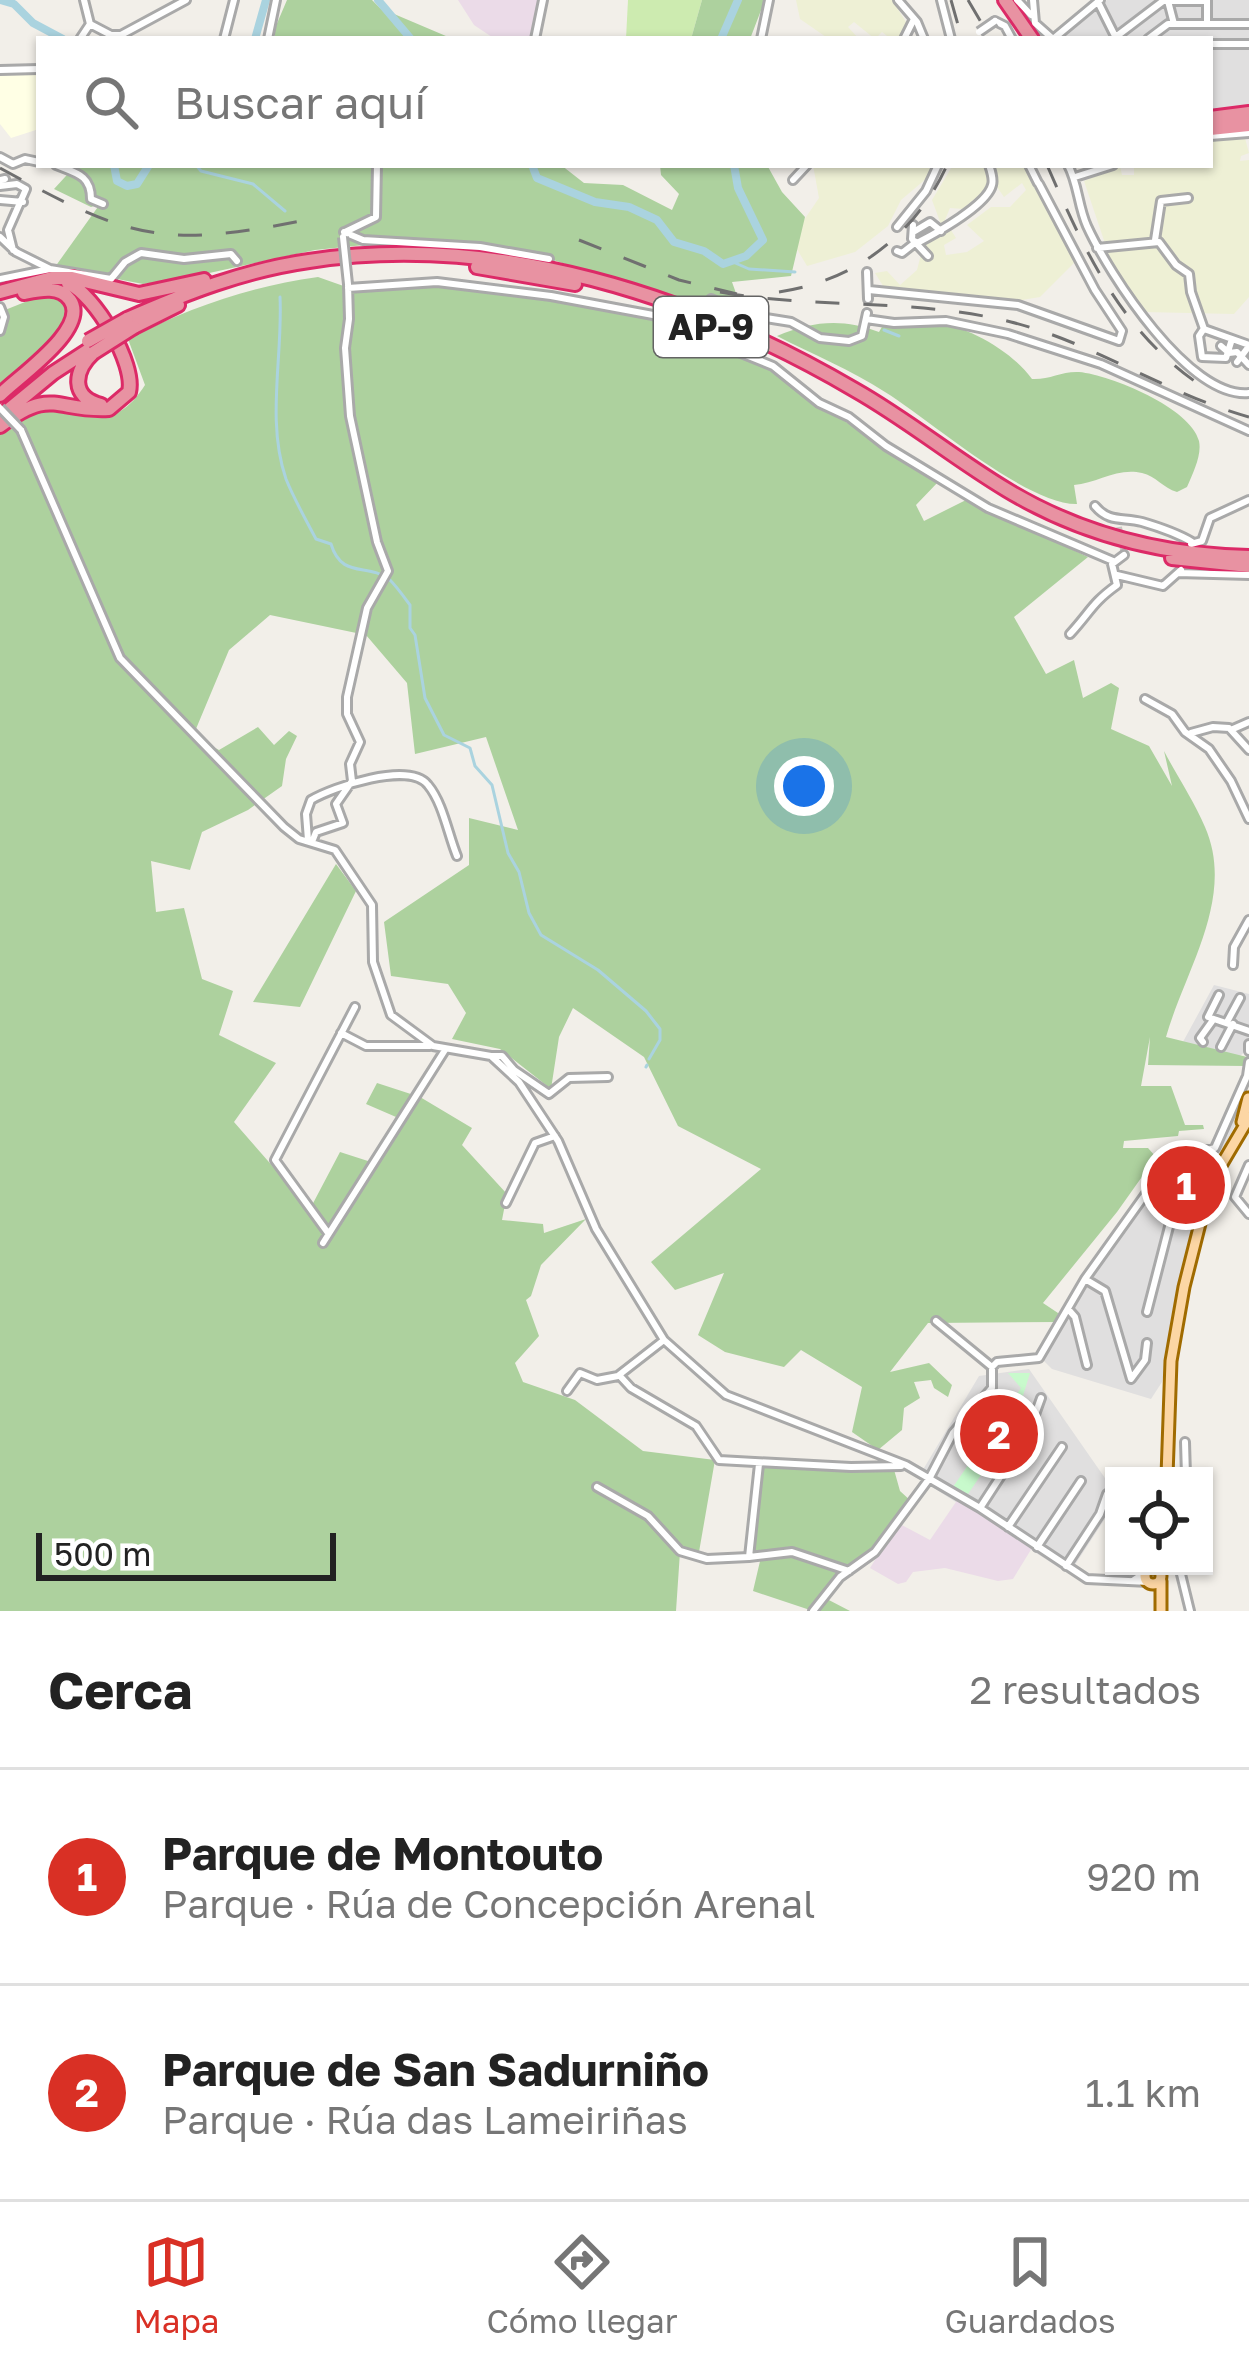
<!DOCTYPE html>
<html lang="es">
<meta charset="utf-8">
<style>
body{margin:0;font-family:"Golos Text",sans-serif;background:#f6f6f6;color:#222}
.controls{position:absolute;right:36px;bottom:36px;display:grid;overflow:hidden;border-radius:0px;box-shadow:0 3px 9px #0004}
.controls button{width:108px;height:108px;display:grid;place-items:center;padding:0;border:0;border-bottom:3px solid #e0e0e0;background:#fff;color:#222;font:60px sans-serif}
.scale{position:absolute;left:36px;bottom:30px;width:300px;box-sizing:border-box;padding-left:12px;border:6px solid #222;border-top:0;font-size:33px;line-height:42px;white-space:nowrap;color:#222;-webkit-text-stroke:9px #fff;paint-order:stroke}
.you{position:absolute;left:804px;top:786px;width:42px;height:42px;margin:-30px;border:9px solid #fff;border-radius:50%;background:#1a73e8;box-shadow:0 0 0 18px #1a73e833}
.badge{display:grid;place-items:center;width:78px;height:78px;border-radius:50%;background:#d93025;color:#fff;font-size:39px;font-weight:700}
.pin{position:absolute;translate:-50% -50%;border:6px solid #fff;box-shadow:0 3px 12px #0006}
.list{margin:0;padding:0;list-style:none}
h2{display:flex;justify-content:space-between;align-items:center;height:156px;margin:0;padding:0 48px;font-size:51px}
h2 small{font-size:39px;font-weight:400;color:#767676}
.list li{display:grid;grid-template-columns:78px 1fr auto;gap:36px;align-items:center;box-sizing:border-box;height:216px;padding:0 48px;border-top:3px solid #e0e0e0}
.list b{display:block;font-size:45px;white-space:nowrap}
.list p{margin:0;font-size:39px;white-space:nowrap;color:#767676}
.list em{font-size:39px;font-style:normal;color:#767676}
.icon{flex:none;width:66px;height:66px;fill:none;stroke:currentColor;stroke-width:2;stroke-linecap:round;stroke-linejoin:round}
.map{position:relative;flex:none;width:1249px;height:1611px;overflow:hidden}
.search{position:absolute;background:#fff;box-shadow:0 3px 9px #0004;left:36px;right:36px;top:36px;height:132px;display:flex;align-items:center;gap:30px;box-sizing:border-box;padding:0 42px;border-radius:0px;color:#767676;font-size:45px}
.sheet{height:588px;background:#fff}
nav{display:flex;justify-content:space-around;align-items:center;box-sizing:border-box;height:168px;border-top:3px solid #e0e0e0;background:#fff;font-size:33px;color:#767676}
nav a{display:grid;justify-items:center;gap:6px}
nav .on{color:#d93025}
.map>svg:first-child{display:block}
.residential{fill:#e0dfdf}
.industrial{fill:#ebdbe8}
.education{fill:#ffffe5}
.farmland{fill:#eef0d5}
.grass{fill:#cdebb0}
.forest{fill:#add19e}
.park{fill:#c8facc}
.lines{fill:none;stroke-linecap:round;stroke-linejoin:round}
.stream{stroke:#aad3df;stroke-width:3}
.river{stroke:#aad3df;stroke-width:8}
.minor-tunnel{stroke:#c8c6c1;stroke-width:6;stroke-dasharray:6 3;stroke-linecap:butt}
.minor-casing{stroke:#a9a9a9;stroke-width:12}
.major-casing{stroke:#a06b00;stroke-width:15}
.highway-casing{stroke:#dc2a67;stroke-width:18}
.minor{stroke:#fff;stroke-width:6}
.major{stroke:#fcd6a4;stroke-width:9}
.highway{stroke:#e892a2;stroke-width:12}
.rail{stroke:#707070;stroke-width:3;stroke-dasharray:24 24;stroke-linecap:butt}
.minor-bridge-casing{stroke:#a9a9a9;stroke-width:12;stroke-linecap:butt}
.highway-bridge-casing{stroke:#dc2a67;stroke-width:18;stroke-linecap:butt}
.minor-bridge{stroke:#fff;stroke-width:6}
.highway-bridge{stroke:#e892a2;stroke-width:12}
.labels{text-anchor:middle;stroke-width:10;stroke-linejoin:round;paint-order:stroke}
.shield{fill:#fff;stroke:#646464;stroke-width:3}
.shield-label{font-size:36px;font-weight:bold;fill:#222}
</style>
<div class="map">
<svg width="1249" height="1611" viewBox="0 0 1249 1611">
<rect width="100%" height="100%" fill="#f2efe9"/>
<path class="residential" d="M1107 0H1249V109L1210 114V39H1060Z
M1214 985 1249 994V1048L1231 1064 1178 1051Z
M1237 1099 1246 1103 1198 1199 1162 1382 1151 1399 1052 1369 1038 1355 1177 1157 1211 1154Z
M1029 1369 1114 1491V1505L1069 1574 918 1478 979 1376Z"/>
<path class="industrial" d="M458 0H540L533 39H495L474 25Z
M958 1499 1032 1548 1013 1579 998 1581 945 1568 913 1572 906 1582 898 1584 870 1568 898 1523 930 1540Z"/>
<path class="education" d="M32 71 39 79V129L11 138 0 124V72Z"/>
<path class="farmland" d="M796 0H892L908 25 900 39H891L882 32 875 39 854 22 848 27 859 39H829L800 19Z
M1245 138 1249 153 1241 156 1240 161 1249 160V297L1234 314 1144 312 1114 270 1084 181 1120 166 1122 175H1134V165H1210V139Z
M813 165H932L927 178 901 200 888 226 855 252 807 266 791 239 819 198Z
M953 165H985L988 187 963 209 950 208 942 227 932 200Z
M992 165H1026L1074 263 1040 297 1022 300 885 289 875 273 887 271 900 285 917 270 924 243 949 227 956 238 944 245 946 255 967 252 984 241 967 225 991 207H1010L1026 190 1022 183 1004 197 997 187Z"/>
<path class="grass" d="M628 0H702L691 39H626Z"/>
<path class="forest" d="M287 0H372L380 8 453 39H275V28Z
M702 0H765L750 39H691Z
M76 165H561L584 183 623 185 672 210 679 194 661 175 660 165H767L782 192 805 217 791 276 732 282 747 324 529 252 413 240 315 250 182 279 143 284 55 267 100 204 91 207 54 189Z
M318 277 352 289 404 285 492 289 643 315 762 363 824 408 939 481 916 505 924 521 966 500 1088 557 1014 617 1046 674 1074 660 1083 698 1111 683 1119 688 1111 729 1149 746 1172 786 1164 751C1177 776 1194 801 1205 827 1236 898 1185 970 1166 1037L1247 1057 1246 1066 1148 1065 1150 1037 1141 1086H1171L1185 1125H1203L1204 1129 1179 1131 1178 1136 1124 1141 1123 1148H1148L1156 1157 1117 1212 1043 1303 1058 1313 1057 1322 928 1323 890 1372 929 1363 952 1385 948 1397 934 1388 931 1380 914 1382 920 1398 904 1408 902 1430 878 1450 852 1432 862 1387 801 1350 784 1367 725 1352 698 1335 724 1273 675 1290 651 1262 761 1169 678 1126 644 1057 573 1008 559 1037 551 1089 500 1049 452 1039 466 1013 448 984 391 976 384 922 469 865V818L518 830 486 737 415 754 407 683 366 635 270 615 229 650 193 736 219 750 258 727 274 745 289 731 297 736 286 759 282 786 248 810 202 832 190 870 151 861 156 912 184 908 202 979 233 991 219 1035 276 1063 234 1122 310 1209 340 1152 371 1162 403 1120 366 1104 377 1083 420 1097 472 1128 462 1145 507 1194 502 1220 543 1224 544 1233 586 1219 541 1265 531 1296 526 1300 539 1336 515 1363 523 1382 575 1400 643 1451 715 1460 699 1552H680L676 1611H0V432L38 408C86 414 114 434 145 385L128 339C191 307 248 287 318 277Z
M40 296 60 298 67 315 59 335 0 384V312Z
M933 321C968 327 1011 350 1032 379 1049 380 1062 371 1079 372 1111 375 1191 408 1199 441 1202 455 1193 473 1187 487L1177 492C1163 488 1156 476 1142 473 1118 467 1097 483 1074 485L1077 504C1027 505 930 420 885 392 851 370 812 354 777 336 812 321 843 318 879 332L883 325 922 327Z
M336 864 356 891 300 1007 253 1002Z
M759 1464 893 1466 900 1491 912 1502 875 1552 849 1571 825 1598 850 1611H813L753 1591 761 1557H749Z"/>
<path class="park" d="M1205 1156 1211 1159 1192 1222H1185L1176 1207 1167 1173 1179 1158Z
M1008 1373H1030L1013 1428 968 1494 953 1487 1021 1388Z"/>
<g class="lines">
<path class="stream" d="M196 165 201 171 253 184 285 211
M733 262 749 269 795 272
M280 297C283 356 266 421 286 479 294 499 306 520 316 539L331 544C342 580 368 562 390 580 397 587 404 597 410 605V628L415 635 425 698 444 735 470 748 475 766 492 785 508 853 519 872 529 913 541 935 598 970 646 1011 660 1029V1040L649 1059
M884 330 899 336
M646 1067 647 1065"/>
<path class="river" d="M1 0 14 4 33 23 63 39
M378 0 411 39
M255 39 266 0
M721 39 738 0
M114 165 117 181 127 186 137 184 149 165
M532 165 537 178 595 202 629 207 657 220 674 242 704 251 723 264 746 256 763 240 738 188 734 165"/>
<path class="minor-tunnel" d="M733 344 745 319
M1119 527 1124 555"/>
<g class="minor-casing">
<path id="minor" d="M84 0 90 24
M898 0 917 22 924 39
M941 0 951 39
M1017 0 1031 15
M1033 0 1035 23 1053 39
M1168 1 1174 24
M1098 2 1115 36
M995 21 1005 26 1012 39
M90 24 111 35H121L186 0
M1207 24V0
M80 39 90 24
M224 39 234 0
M268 39 276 0
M535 39 543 0
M761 39 769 0
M904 39 914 19
M1053 39 1100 0
M1113 39 1163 1H1207
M1148 39 1168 24H1249
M1210 44H1249
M0 70 39 69
M1210 136 1249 133
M0 157 13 164 25 159 39 162
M56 165C76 173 91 175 91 199L103 204
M1029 165 1038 183
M1068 165C1078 183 1078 206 1087 226 1109 274 1189 399 1249 393
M1075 177 1113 165
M0 180 5 179
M793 180 807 165
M0 186 17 184 26 189 8 230 13 250
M0 200 23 202
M913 225 912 239 928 256
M897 227 926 191 938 165
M915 231 930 222 941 231
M344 232 363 240 480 247 549 259
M345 232 376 217 377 165
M0 237 16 252 50 269
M1155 240 1161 201 1188 198
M919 242C936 233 987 205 992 185 994 179 991 171 989 165
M1097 248 1159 242 1176 265 1189 274 1191 292 1204 329 1249 345
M897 251 902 253 916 242
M867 272 868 299
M0 279 50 269 111 279 125 262 141 253 184 259 231 254 237 261
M348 288 437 282 551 296 653 315 731 349 733 344
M869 290 1018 305 1119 341 1122 331 1095 290 1039 184
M711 299 747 315 791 322 820 338 849 341 862 336 867 313
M0 307 4 317 0 331
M866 319 894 323 946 321 1008 334 1101 364 1249 431
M1203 330 1199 336 1202 357 1226 358 1232 339
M1221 346 1229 353 1237 352 1249 365
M731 349 773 366 819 403 849 417 886 446 988 508 1113 561
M1237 362 1249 346
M21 430 120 658 284 827 299 839 335 850 372 905 373 962 391 1015 433 1046 491 1056 519 1082 558 1141 596 1229 664 1340 726 1395 906 1465 980 1508 1087 1579 1149 1582
M1095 506C1109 523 1123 517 1142 522 1159 527 1177 533 1192 542
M1191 544 1202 541 1210 518 1249 500
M1178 573 1249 575
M1117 575 1163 586 1181 570
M1070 634C1091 611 1092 603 1117 585L1112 564 1124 555
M1145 699 1172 714 1185 732 1209 749 1231 781 1249 819
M1233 729 1249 722
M1191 733 1213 727 1229 728 1249 750
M308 840 306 814 311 800C333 787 409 761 428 785 443 803 448 834 457 856
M312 842 316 832 343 823 336 804 352 781 350 764 360 742 347 714V697L367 608 388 571 377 542 350 416 345 348 349 319 348 284
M1233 965 1234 947 1249 920
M1219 995 1208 1017 1249 1031
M1227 1022 1240 998
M341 1033 366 1046H430
M1203 1042 1200 1038 1213 1020
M1249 1044V1051
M1221 1047 1233 1024
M491 1056H502L514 1070 549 1094 569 1078 608 1077
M1249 1165 1235 1197 1249 1214
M506 1203 535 1143 555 1136
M328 1233 275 1160 355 1007
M323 1243 445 1050
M1085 1279 1105 1291 1131 1379 1145 1360 1147 1343
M1068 1309 1075 1317 1087 1365
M1147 1312 1172 1215 1159 1180
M936 1321 992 1367
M664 1340 619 1375 631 1388 696 1426 719 1460 851 1467 901 1466
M567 1391 580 1373 597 1380 618 1376
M1185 1442 1186 1476
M597 1487 648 1516 680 1551 707 1559 749 1557 759 1464
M980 1508 1028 1434 1041 1398
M1008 1527 1062 1447
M1037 1547 1081 1481
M749 1557 792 1552 849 1571
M1066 1566 1100 1514 1107 1494
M1179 1566 1190 1611
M1134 1580 1146 1572
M813 1611 840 1577 875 1552 929 1479 953 1433 992 1388V1367L997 1362 1039 1358 1085 1279 1170 1160 1215 1148 1247 1076 1249 1062"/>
</g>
<g class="major-casing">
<path id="major" d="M1242 1122 1248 1098
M1167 1476 1171 1361 1184 1287 1210 1184 1249 1118
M1145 1576a8 8 0 1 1 16 0a8 8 0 1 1-16 0Z
M1161 1611V1581"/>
</g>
<g class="highway-casing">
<path id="highway" d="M1005 0 1032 39
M1210 118 1249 113
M1210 129 1249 125
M477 267 575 284
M0 292 52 278H72L139 294 204 280
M127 319C186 293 245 270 309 261 497 232 693 295 855 390 908 420 955 459 1007 490 1080 534 1164 555 1249 557
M134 327 178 305
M93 353C74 371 70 397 101 405
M0 395C19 376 90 328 70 300 60 285 39 290 24 293
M1 416 53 373 90 349
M0 426C53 386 55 412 109 409L129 392C136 364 95 295 68 283
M1172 558 1249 566"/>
</g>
<use href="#minor" class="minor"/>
<use href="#major" class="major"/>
<use href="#highway" class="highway"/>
<path class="rail" d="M951 0 962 39
M968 0 991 39
M1047 165C1086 254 1122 334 1206 389
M0 168C131 240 163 249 311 219
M579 240 679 280 737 294
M720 292C816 309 916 298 1011 322 1095 343 1166 394 1249 417
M779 292C855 281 916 234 947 165"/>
<g class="minor-bridge-casing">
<path id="minor-bridge" d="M979 32 995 21
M343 237 348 284
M0 408 21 430"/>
</g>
<g class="highway-bridge-casing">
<path id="highway-bridge" d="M88 341 127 319
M93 353 134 327"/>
</g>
<use href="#minor-bridge" class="minor-bridge"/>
<use href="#highway-bridge" class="highway-bridge"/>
</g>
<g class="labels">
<rect class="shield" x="654" y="297" width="114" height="60" rx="9"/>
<g class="shield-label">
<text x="711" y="340">AP-9</text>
</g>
</g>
</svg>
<div class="controls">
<button><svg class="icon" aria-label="locate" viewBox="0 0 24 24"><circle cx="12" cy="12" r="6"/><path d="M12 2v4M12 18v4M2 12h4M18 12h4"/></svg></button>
</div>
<div class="scale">500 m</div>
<div class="you"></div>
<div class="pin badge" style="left:1186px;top:1185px">1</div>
<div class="pin badge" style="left:999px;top:1434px">2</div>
<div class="search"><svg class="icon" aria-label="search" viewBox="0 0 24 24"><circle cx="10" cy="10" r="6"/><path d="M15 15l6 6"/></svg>Buscar aquí</div>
</div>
<section class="sheet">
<h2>Cerca<small>2 resultados</small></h2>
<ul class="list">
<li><span class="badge">1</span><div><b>Parque de Montouto</b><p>Parque · Rúa de Concepción Arenal</p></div><em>920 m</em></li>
<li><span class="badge">2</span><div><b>Parque de San Sadurniño</b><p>Parque · Rúa das Lameiriñas</p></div><em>1.1 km</em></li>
</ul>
</section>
<nav>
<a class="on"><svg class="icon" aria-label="map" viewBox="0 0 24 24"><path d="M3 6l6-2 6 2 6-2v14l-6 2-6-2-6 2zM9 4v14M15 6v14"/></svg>Mapa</a>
<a><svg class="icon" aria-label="directions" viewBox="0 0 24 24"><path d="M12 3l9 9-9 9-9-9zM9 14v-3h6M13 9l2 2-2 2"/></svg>Cómo llegar</a>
<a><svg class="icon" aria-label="saved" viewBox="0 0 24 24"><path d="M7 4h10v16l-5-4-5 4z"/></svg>Guardados</a>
</nav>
